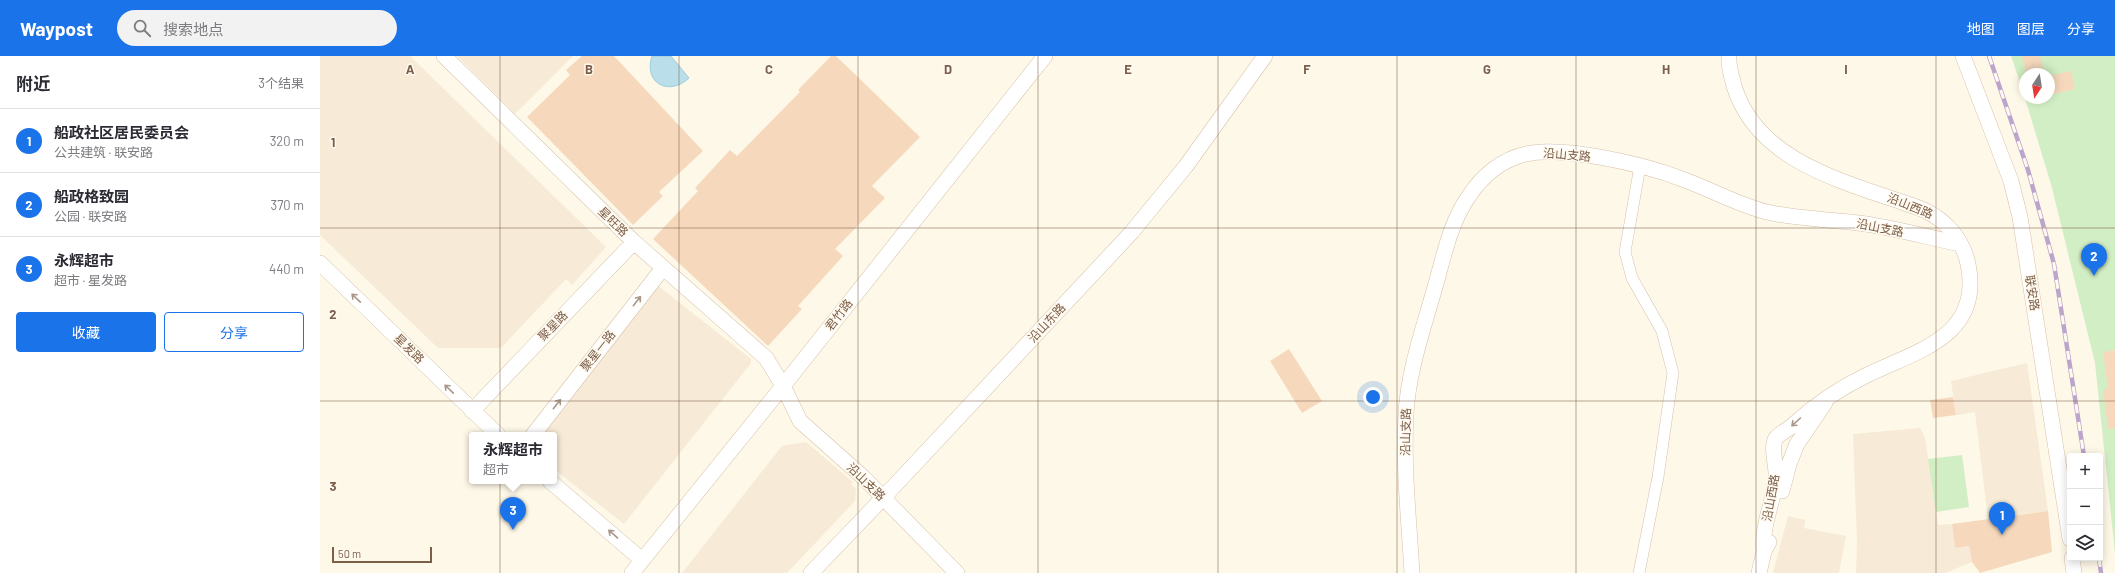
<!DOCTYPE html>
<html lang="zh">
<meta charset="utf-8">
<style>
body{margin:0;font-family:Barlow,"Noto Sans SC",sans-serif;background:#f2f2f3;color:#2b2b33}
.controls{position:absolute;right:12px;bottom:12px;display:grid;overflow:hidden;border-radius:4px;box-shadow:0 2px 10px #0003}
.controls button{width:36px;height:36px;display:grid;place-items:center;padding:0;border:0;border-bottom:1px solid #e1e1e2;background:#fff;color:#2b2b33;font:20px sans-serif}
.compass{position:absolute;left:1699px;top:12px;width:36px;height:36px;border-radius:50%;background:#fff;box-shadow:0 2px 10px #0003;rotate:192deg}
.scale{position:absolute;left:12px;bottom:10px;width:100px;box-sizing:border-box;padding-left:4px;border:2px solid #7c5f49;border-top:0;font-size:11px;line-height:14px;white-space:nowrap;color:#7c5f49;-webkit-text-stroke:3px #fffaf0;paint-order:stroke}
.you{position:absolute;left:1053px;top:341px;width:14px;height:14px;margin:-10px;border:3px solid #fff;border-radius:50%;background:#1a73e8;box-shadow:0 0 0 6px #1a73e833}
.badge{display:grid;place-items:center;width:26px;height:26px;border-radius:50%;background:#1a73e8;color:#fff;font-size:13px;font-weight:700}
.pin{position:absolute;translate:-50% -33px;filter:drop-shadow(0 1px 2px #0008)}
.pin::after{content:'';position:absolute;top:21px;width:14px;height:12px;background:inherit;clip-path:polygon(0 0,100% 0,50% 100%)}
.popup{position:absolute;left:149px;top:376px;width:88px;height:52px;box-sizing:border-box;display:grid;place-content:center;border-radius:4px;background:#fff;filter:drop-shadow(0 1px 3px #0005);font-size:13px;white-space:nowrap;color:#7c7c81}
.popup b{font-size:15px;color:#2b2b33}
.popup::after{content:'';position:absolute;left:50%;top:100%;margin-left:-8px;border:8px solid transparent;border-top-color:#fff}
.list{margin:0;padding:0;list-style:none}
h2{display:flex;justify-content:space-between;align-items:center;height:52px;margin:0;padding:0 16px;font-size:17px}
h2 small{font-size:13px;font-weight:400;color:#7c7c81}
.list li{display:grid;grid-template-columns:26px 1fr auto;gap:12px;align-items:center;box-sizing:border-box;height:64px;padding:0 16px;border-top:1px solid #e1e1e2}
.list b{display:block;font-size:15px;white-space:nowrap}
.list p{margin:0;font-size:13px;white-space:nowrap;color:#7c7c81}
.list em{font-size:13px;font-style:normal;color:#7c7c81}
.actions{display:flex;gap:8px;padding:12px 16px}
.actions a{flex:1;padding:9px 0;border:1px solid #1a73e8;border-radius:4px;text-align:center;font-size:14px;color:#1a73e8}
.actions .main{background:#1a73e8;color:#fff}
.icon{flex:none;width:22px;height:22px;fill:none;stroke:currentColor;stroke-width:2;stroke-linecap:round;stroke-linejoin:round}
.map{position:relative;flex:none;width:1795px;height:517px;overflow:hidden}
header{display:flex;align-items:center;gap:24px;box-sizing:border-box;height:56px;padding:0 20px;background:#1a73e8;color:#fff}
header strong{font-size:19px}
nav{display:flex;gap:22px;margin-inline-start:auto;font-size:14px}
.search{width:280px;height:36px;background:#f2f2f3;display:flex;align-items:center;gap:10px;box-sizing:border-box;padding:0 14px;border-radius:22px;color:#7c7c81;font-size:15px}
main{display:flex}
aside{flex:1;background:#fff}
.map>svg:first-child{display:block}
.residential{fill:#f7ead6}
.green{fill:#d2eec4}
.water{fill:#badfeb;stroke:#9fcedd}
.building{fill:#f6d9bd}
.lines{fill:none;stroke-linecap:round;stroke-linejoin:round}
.street-casing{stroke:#d3c0ac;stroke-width:12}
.secondary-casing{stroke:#d6c1a9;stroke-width:16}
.street{stroke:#fff;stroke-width:11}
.secondary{stroke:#fff;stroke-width:15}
.rail-casing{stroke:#bca4cb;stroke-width:4.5}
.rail{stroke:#fffaf0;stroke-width:3;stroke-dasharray:9;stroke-linecap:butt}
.oneway{stroke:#aa9789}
.grid{fill:none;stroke:#7c5f49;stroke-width:1;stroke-opacity:0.55}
.labels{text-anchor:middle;stroke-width:3;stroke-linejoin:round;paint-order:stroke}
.street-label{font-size:12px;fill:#7c5f49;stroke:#fffaf0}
.grid-label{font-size:13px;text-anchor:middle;font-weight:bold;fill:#7c5f49;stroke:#fffaf0;stroke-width:3;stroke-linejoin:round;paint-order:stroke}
</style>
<header>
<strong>Waypost</strong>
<div class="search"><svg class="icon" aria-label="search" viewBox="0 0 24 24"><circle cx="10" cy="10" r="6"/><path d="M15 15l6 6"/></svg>搜索地点</div>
<nav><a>地图</a><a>图层</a><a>分享</a></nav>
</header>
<main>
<aside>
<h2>附近<small>3个结果</small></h2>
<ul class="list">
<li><span class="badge">1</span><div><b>船政社区居民委员会</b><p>公共建筑 · 联安路</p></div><em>320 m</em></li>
<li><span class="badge">2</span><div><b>船政格致园</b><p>公园 · 联安路</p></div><em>370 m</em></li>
<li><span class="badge">3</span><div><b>永辉超市</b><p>超市 · 星发路</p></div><em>440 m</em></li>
</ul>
<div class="actions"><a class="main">收藏</a><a>分享</a></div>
</aside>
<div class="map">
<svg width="1795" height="517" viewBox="0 0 1795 517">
<rect width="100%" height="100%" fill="#fef8e8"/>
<path class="residential" d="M0 0H90L286 191 252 229 246 223 181 292H118L0 179Z
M137 0H253L195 58Z
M337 229 431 303V307L304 468 234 413V379H219Z
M1707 307 1728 455 1668 463 1655 356 1636 359 1631 325Z
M1600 372 1605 382 1618 469 1632 468 1635 492 1649 490 1652 506 1625 517H1536L1537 486 1533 378Z
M486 386 533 426 531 428 536 433 535 445 467 517H362L462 390Z
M1468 460 1485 464 1484 472 1526 480 1519 517H1453Z"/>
<path class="green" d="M1691 0H1795V497L1775 307 1732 132 1705 42H1729V18H1705V41Z
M1642 399 1649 451 1616 456 1608 403Z"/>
<path class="water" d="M332 0H351L369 22C349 41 323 27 332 0Z"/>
<path class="building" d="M262 0H294L383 95 339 136 343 140 313 169 207 61 250 19 246 14Z
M511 0H516L600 81 552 130 565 142 515 193 523 200 478 250 482 253 448 290 333 183 378 135 375 132 410 94 417 100 480 36 478 34Z
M1702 0H1720L1724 18H1706Z
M1751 15 1755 33 1729 39V20Z
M969 293 1002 345 982 357 950 305Z
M1795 294V372L1788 373 1783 334 1788 333 1783 296Z
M1633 341 1636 359 1613 362 1610 344Z
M1728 455 1732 496 1660 517 1652 506 1649 490 1635 492 1632 468Z"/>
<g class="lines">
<g class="street-casing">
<path id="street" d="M1319 517 1338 421 1353 317 1342 275 1312 222 1305 196 1320 110"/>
</g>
<g class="secondary-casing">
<path id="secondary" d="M124 0 314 186 446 302 463 330 480 365 543 421 637 517
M1409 0C1408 11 1412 22 1415 33 1441 111 1536 128 1604 154 1626 164 1643 184 1648 208 1663 281 1596 295 1547 319 1520 332 1495 349 1473 369 1468 374 1460 377 1456 382 1450 391 1457 410 1456 421 1454 446 1441 470 1444 495
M1643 0 1691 125 1700 161 1750 483
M0 207 178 379
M152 355 314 186
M213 379 343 212
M230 425 322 504
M1462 435 1469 408 1477 388 1505 347
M1752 502 1754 517
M312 517 463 330 725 0
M491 517 563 442 811 177 866 110 945 0
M1092 517C1089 464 1083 411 1086 358 1088 317 1102 277 1113 238 1123 205 1129 168 1149 140 1162 120 1182 103 1206 98 1243 89 1326 109 1362 123 1390 133 1418 149 1447 156 1476 163 1508 163 1538 167 1572 171 1606 181 1640 188
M1439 517 1444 495 1449 486"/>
</g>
<use href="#street" class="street"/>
<use href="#secondary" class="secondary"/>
<g class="rail-casing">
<path id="rail" d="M1669 0 1708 114 1734 208 1764 400
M1779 502 1781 517"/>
</g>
<use href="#rail" class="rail"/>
</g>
<defs><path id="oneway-shaft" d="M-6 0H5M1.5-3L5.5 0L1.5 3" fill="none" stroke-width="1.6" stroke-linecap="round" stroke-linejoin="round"/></defs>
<g class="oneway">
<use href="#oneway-shaft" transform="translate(36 242) rotate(-136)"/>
<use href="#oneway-shaft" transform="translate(317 245) rotate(-52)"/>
<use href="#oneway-shaft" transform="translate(129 333) rotate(-136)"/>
<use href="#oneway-shaft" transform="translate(237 348) rotate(-52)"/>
<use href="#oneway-shaft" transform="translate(1476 366) rotate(138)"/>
<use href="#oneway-shaft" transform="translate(293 478) rotate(-139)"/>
</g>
<path class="grid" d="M180 0V517M359 0V517M538 0V517M718 0V517M898 0V517M1077 0V517M1256 0V517M1436 0V517M1616 0V517M0 172H1795M0 345H1795"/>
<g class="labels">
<g class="street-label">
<text transform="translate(1247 99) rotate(5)" y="4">沿山支路</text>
<text transform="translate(1590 150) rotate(22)" y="4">沿山西路</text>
<text transform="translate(293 166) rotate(44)" y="4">星旺路</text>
<text transform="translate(1560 172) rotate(11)" y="4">沿山支路</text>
<text transform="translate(1712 237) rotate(81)" y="4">联安路</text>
<text transform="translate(519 259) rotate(-52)" y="4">君竹路</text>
<text transform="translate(727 267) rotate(-47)" y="4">沿山东路</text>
<text transform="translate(233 270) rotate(-46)" y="4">聚星路</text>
<text transform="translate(89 293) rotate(44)" y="4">星发路</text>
<text transform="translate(278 295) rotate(-52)" y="4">聚星一路</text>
<text transform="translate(1086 376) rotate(-89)" y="4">沿山支路</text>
<text transform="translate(546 426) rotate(44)" y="4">沿山支路</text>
<text transform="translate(1451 442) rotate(-80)" y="4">沿山西路</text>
</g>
</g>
<g class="grid-label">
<text x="90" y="18">A</text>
<text x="269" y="18">B</text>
<text x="449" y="18">C</text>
<text x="628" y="18">D</text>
<text x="808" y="18">E</text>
<text x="987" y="18">F</text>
<text x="1167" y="18">G</text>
<text x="1346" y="18">H</text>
<text x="1526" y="18">I</text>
<text x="13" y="91">1</text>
<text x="13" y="263">2</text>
<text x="13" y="435">3</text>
</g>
</svg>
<div class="controls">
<button>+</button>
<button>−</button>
<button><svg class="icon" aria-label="layers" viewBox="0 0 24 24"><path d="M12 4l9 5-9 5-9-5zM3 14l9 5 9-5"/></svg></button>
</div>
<svg class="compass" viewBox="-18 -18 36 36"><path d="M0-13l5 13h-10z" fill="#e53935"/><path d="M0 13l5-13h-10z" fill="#7c7c81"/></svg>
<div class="scale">50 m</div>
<div class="you"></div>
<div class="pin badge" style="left:1682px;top:479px">1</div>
<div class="pin badge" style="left:1774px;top:220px">2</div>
<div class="pin badge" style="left:193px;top:474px">3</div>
<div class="popup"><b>永辉超市</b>超市</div>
</div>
</main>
